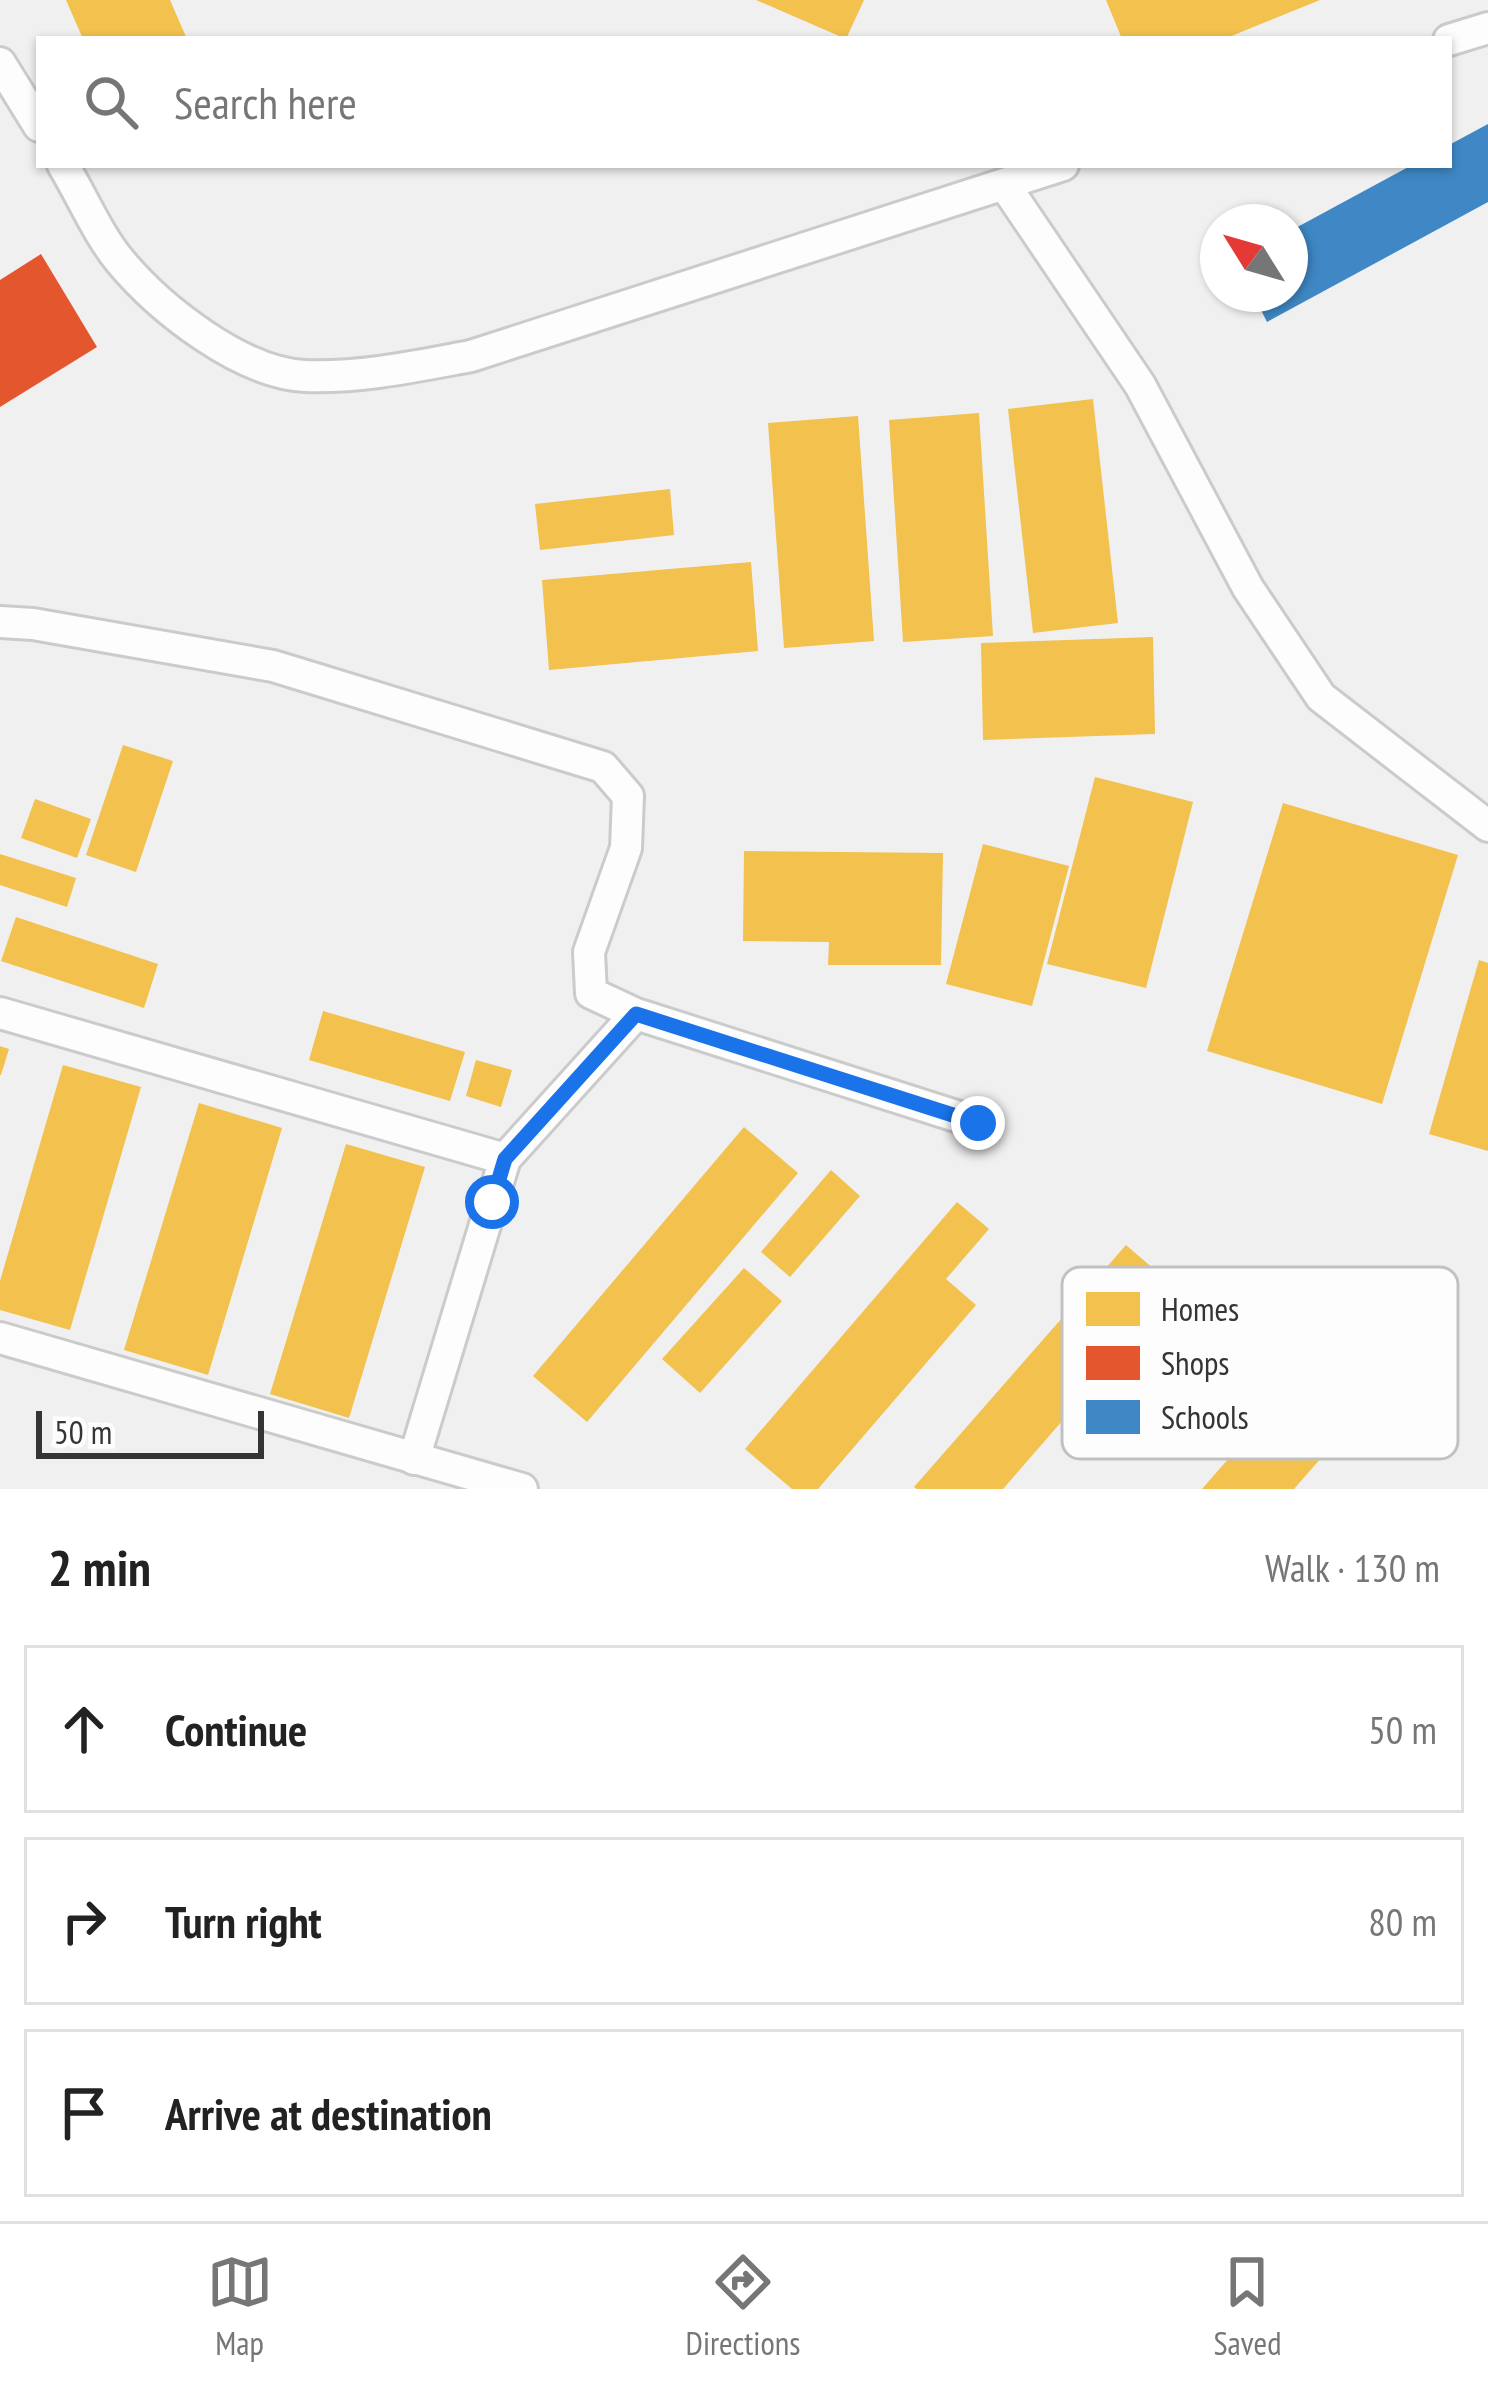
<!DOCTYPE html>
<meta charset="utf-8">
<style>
body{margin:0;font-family:"PT Sans Narrow",sans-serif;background:#f2f2f2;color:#222}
.compass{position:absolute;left:1200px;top:204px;width:108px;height:108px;border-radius:50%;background:#fff;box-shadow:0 3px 9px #0004;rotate:307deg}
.scale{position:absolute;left:36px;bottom:30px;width:228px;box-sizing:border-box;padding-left:12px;border:6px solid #353536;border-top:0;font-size:33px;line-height:42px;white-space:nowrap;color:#353536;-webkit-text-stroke:9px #fdfdfe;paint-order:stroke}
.stop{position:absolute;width:36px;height:36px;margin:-27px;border:9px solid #1a73e8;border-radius:50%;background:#fff}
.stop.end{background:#1a73e8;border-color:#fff;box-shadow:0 3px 12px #0008}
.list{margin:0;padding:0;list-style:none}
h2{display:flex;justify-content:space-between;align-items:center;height:156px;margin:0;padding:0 48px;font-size:51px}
h2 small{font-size:39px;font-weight:400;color:#767676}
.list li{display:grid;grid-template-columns:78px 1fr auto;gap:36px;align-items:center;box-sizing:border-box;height:168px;margin:0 24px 24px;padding:0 24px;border:3px solid #e0e0e0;border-radius:0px}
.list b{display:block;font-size:45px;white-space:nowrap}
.list em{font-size:39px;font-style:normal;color:#767676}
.icon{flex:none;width:66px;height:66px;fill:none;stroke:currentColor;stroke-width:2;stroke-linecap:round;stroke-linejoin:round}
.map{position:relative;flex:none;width:1488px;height:1489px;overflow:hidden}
.search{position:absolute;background:#fff;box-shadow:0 3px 9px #0004;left:36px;right:36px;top:36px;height:132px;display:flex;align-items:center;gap:30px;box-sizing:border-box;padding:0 42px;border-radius:0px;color:#767676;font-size:45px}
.sheet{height:732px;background:#fff}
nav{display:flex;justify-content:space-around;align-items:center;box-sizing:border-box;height:168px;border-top:3px solid #e0e0e0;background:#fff;font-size:33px;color:#767676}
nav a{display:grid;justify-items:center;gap:6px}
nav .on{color:#767677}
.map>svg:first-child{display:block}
.homes{fill:#f2c14e}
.shops{fill:#e4572e}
.schools{fill:#3f88c5}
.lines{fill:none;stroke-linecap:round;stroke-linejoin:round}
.minor-casing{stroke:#cbcbcc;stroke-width:36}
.minor{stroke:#fdfdfd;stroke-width:30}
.route{stroke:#1a73e8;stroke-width:15}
.key{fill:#fdfdfe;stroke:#c1c1c2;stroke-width:3}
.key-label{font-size:33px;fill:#353536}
</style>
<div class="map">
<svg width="1488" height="1489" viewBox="0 0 1488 1489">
<rect width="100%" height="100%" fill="#f0f0f1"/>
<path class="homes" d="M66 0H170L187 39H83Z
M756 0H864L846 39Z
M1106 0H1320L1224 39H1122Z
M1093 399 1118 623 1033 633 1008 409Z
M979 413 993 636 903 642 889 420Z
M858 416 874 641 784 648 768 423Z
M670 489 674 535 540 550 535 504Z
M751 562 758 651 549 670 542 580Z
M1153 637 1155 734 983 740 981 643Z
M123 745 173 761 136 872 86 855Z
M1095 777 1193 802 1146 988 1047 964Z
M35 799 91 819 77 858 21 838Z
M1283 803 1458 855 1382 1104 1207 1051Z
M983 844 1069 866 1032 1006 946 984Z
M744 851 943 853 941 965H828L829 942 743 941Z
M0 854 76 878 67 907 0 885Z
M16 917 158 964 144 1008 1 961Z
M1479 960 1488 963V1151L1429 1134Z
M323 1011 465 1052 450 1101 309 1060Z
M0 1046 9 1049 1 1075H0Z
M476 1060 512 1070 501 1107 466 1096Z
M63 1065 141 1087 70 1330 0 1310V1281Z
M199 1103 282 1128 208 1375 124 1350Z
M744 1127 798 1173 587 1422 533 1376Z
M346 1144 425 1167 349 1418 270 1394Z
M831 1170 860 1196 790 1277 761 1252Z
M957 1202 989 1229 946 1279 976 1305 818 1489H792L745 1449Z
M1126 1245 1177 1289 1003 1489H917L914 1487Z
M744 1268 782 1301 700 1393 662 1359Z
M1352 1317 1404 1363 1294 1489H1202Z"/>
<path class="shops" d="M41 254 97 347 0 407V280Z"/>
<path class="schools" d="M1488 124V202L1267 322 1253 294H1290V231L1412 165H1449V145Z"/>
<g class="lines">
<g class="minor-casing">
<path id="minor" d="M1449 40 1488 28
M0 63 39 126
M63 165C82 196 97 233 120 261 160 309 241 373 305 376 362 378 417 366 471 356L1063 165
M1004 184 1140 385 1248 588 1321 697 1488 826
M0 622 33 624 273 666 603 767 628 796 626 848 589 952 591 993 636 1014 978 1123
M0 1013 505 1159
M0 1338 522 1489
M414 1459 505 1159 636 1014"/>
</g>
<use href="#minor" class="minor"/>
</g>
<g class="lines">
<path class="route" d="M492 1202 505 1159 636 1014 978 1123"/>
</g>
<rect x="1062" y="1267" width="396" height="192" rx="18" class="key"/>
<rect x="1086" y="1292" width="54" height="34" fill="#f2c14e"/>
<rect x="1086" y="1346" width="54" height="34" fill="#e4572e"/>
<rect x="1086" y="1400" width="54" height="34" fill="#3f88c5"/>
<g class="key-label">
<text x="1161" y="1321">Homes</text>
<text x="1161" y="1375">Shops</text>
<text x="1161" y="1429">Schools</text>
</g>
</svg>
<svg class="compass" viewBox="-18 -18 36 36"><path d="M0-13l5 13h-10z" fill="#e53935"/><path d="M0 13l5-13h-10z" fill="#767676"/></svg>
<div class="scale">50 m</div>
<div class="stop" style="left:492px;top:1202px"></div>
<div class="stop end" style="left:978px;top:1123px"></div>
<div class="search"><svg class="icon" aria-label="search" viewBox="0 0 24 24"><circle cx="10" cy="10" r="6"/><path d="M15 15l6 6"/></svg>Search here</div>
</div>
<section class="sheet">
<h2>2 min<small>Walk · 130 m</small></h2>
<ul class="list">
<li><svg class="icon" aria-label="ahead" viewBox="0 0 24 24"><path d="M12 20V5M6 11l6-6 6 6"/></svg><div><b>Continue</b></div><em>50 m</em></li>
<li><svg class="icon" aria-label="right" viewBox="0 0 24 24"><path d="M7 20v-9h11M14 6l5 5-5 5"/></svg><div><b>Turn right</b></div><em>80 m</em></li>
<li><svg class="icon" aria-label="arrive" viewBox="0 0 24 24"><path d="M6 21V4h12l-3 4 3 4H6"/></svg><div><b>Arrive at destination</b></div></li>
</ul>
</section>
<nav>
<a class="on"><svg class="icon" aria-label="map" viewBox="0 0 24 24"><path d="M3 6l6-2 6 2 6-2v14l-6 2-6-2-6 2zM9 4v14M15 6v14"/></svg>Map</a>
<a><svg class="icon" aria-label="directions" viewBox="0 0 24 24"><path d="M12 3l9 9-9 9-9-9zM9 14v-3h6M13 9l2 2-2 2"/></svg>Directions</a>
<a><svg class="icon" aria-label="saved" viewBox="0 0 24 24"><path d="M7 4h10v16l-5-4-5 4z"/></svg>Saved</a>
</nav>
